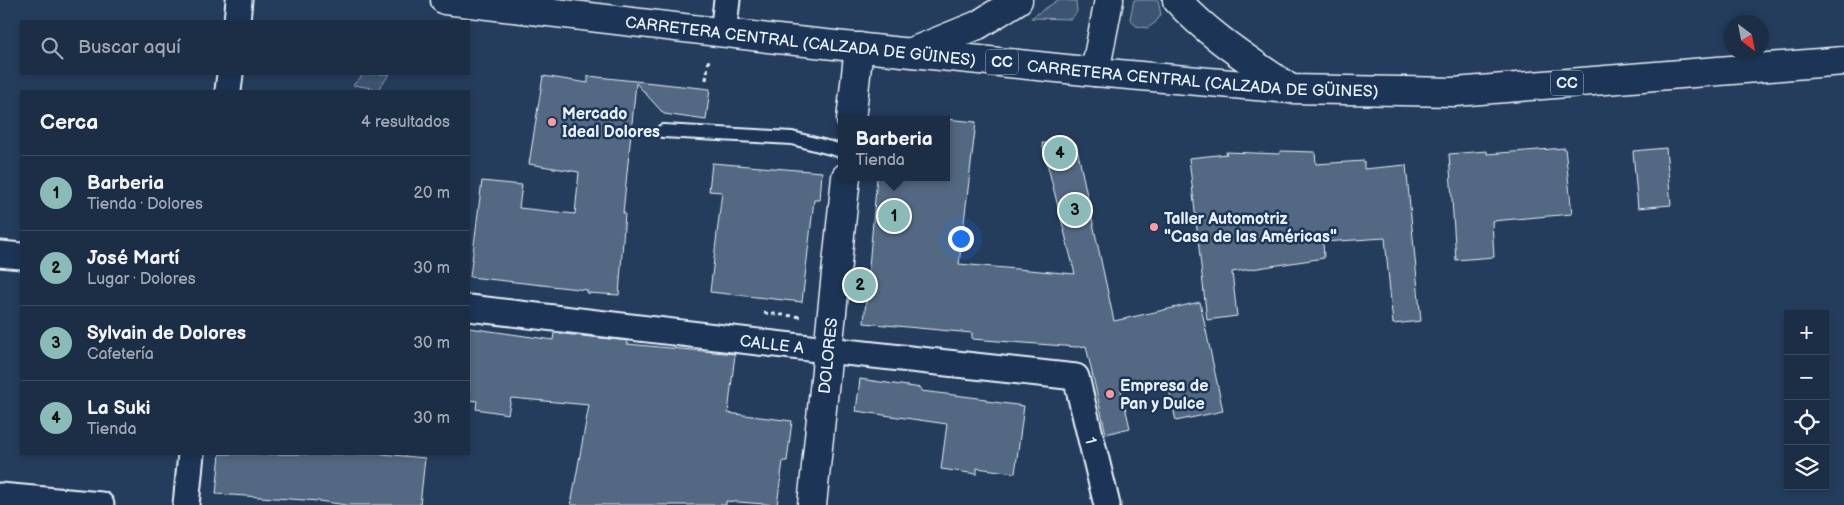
<!DOCTYPE html>
<html lang="es">
<meta charset="utf-8">
<style>
body{margin:0;font-family:"Balsamiq Sans",sans-serif;background:#25364d;color:#f1f3f6}
.controls{position:absolute;right:15px;bottom:15px;display:grid;overflow:hidden;border-radius:0px;box-shadow:0 2px 8px #0003}
.controls button{width:45px;height:45px;display:grid;place-items:center;padding:0;border:0;border-bottom:1px solid #3a4a5f;background:#1c2e46;color:#f1f3f6;font:25px sans-serif}
.compass{position:absolute;left:1724px;top:15px;width:45px;height:45px;border-radius:50%;background:#1c2e46;box-shadow:0 2px 8px #0003;rotate:148deg}
.you{position:absolute;left:960px;top:238px;width:18px;height:18px;margin:-12px;border:4px solid #fff;border-radius:50%;background:#1a73e8;box-shadow:0 0 0 8px #1a73e833}
.badge{display:grid;place-items:center;width:32px;height:32px;border-radius:50%;background:#8bbbb9;color:#111;font-size:16px;font-weight:700}
.pin{position:absolute;translate:-50% -50%;border:2px solid #fff;box-shadow:0 1px 5px #0006}
.popup{position:absolute;left:838px;top:116px;width:112px;height:65px;box-sizing:border-box;display:grid;place-content:center;border-radius:0px;background:#1c2e46;filter:drop-shadow(0 1px 4px #0005);font-size:16px;white-space:nowrap;color:#a0a8b3}
.popup b{font-size:19px;color:#f1f3f6}
.popup::after{content:'';position:absolute;left:50%;top:100%;margin-left:-10px;border:10px solid transparent;border-top-color:#1c2e46}
.list{margin:0;padding:0;list-style:none}
h2{display:flex;justify-content:space-between;align-items:center;height:65px;margin:0;padding:0 20px;font-size:21px}
h2 small{font-size:16px;font-weight:400;color:#a0a8b3}
.list li{display:grid;grid-template-columns:32px 1fr auto;gap:15px;align-items:center;box-sizing:border-box;height:75px;padding:0 20px;border-top:1px solid #3a4a5f}
.list b{display:block;font-size:19px;white-space:nowrap}
.list p{margin:0;font-size:16px;white-space:nowrap;color:#a0a8b3}
.list em{font-size:16px;font-style:normal;color:#a0a8b3}
.icon{flex:none;width:28px;height:28px;fill:none;stroke:currentColor;stroke-width:2;stroke-linecap:round;stroke-linejoin:round}
.map{position:relative;flex:none;width:1844px;height:505px;overflow:hidden}
.search{position:absolute;background:#1c2e46;box-shadow:0 2px 8px #0003;left:20px;top:20px;width:450px;height:55px;display:flex;align-items:center;gap:12px;box-sizing:border-box;padding:0 18px;border-radius:0px;color:#a0a8b3;font-size:19px}
.panel{position:absolute;background:#1c2e46;box-shadow:0 2px 8px #0003;left:20px;top:90px;width:450px;height:365px;border-radius:0px}
.map>svg:first-child{display:block}
.green{fill:#3e5472;stroke:#93a2b5}
.building{fill:#536782;stroke:#e8f1f8}
.lines{fill:none;stroke-linecap:round;stroke-linejoin:round}
.service-casing{stroke:#e8f1f8;stroke-width:16}
.minor-casing{stroke:#e8f1f8;stroke-width:29}
.tertiary-casing{stroke:#e8f1f8;stroke-width:31}
.secondary-casing{stroke:#e8f1f8;stroke-width:31}
.primary-casing{stroke:#e8f1f8;stroke-width:31}
.path{stroke:#e8f1f8;stroke-width:3;stroke-dasharray:4 4;stroke-linecap:butt}
.service{stroke:#1d3557;stroke-width:12}
.minor{stroke:#1d3557;stroke-width:25}
.tertiary{stroke:#1d3557;stroke-width:28}
.secondary{stroke:#1d3557;stroke-width:28}
.primary{stroke:#1d3557;stroke-width:28}
.poi-dot{fill:#ff9aa2;stroke:#1d3557;stroke-width:2}
.labels{text-anchor:middle;stroke-width:5;stroke-linejoin:round;paint-order:stroke}
.shield{fill:#1d3557;stroke:#abb9c8;stroke-width:1}
.shield-label{font-size:15px;font-weight:bold;fill:#e8f1f8}
.street-label{font-size:16px;fill:#e8f1f8;stroke:#1d3557}
.poi-label{font-size:16px;font-weight:bold;fill:#e8f1f8;stroke:#1d3557;text-anchor:start}
</style>
<div class="map">
<svg width="1844" height="505" viewBox="0 0 1844 505">
<rect width="100%" height="100%" fill="#253d5d"/>
<filter id="ink" filterUnits="userSpaceOnUse"><feTurbulence type="fractalNoise" baseFrequency=".02" numOctaves="2"/><feDisplacementMap in="SourceGraphic" scale="10" xChannelSelector="R" yChannelSelector="G"/><feConvolveMatrix kernelMatrix="1 2 1 2 8 2 1 2 1" color-interpolation-filters="sRGB"/></filter>
<g filter="url(#ink)">
<path class="green" d="M1058 0 1076 1 1077 12 1071 19 1031 18Z
M1134 0H1158L1161 15 1155 23 1147 28 1136 26 1130 19Z
M364 74H390L378 89 353 85Z"/>
<path class="building" d="M543 76 588 83V76L710 89 706 120 664 114 636 83 623 213H625L619 295 587 293V290L470 277 482 181 522 185 519 208 575 214 579 172 529 164Z
M946 119 976 122 959 264 1075 274 1042 143 1076 144 1114 321 1200 302 1223 411 1176 421 1167 380 1121 389 1130 428 1106 434 1086 346 1077 347 972 339V333L864 323 877 177H946Z
M1565 148 1572 214 1492 221 1494 257 1456 260 1449 154 1487 151V154Z
M1666 148 1671 205 1638 208 1633 151Z
M1280 151 1315 152 1316 164 1364 161V169L1406 165 1421 321 1393 324 1385 238 1323 242 1324 258 1232 272 1237 316 1207 320 1189 158 1227 154 1226 152 1280 154Z
M712 163 822 172 820 200H814L802 302 710 292 722 192 709 191Z
M469 328 553 340 554 333 628 341 627 344 735 354 728 413 792 421 787 461H783L777 505 726 501V505H571L589 405 511 398 508 414 476 409 477 401 469 400Z
M860 379 921 388V391L987 399 986 401 1024 406 1015 473 977 468V474L941 469 947 424 856 411Z
M220 454H382L425 458 420 505H346L319 501 216 494Z"/>
<g class="lines">
<g class="service-casing">
<path id="service" d="M663 131 792 138 842 151"/>
</g>
<g class="minor-casing">
<g id="minor">
<path d="M237 21 239 0"/>
<path d="M723 33 727 0"/>
<path d="M228 91 230 74"/>
<path d="M0 254 21 256"/>
<path id="s1" d="M469 308 809 348 1076 377 1107 505"/>
<path d="M0 496 101 505"/>
<path d="M186 505 191 454"/>
</g>
</g>
<g class="tertiary-casing">
<g id="tertiary">
<path d="M851 120 859 47"/>
<path id="s2" d="M812 505 846 177"/>
</g>
</g>
<g class="secondary-casing">
<path id="secondary" d="M1095 72 1109 0"/>
</g>
<g class="primary-casing">
<g id="primary">
<path id="s3" d="M445 0 777 39 1095 72 1290 89 1455 92 1844 61"/>
<path d="M1177 0C1208 35 1250 61 1289 88"/>
<path d="M914 51 978 25 1018 0"/>
</g>
</g>
<path class="path" d="M706 80 709 58
M764 313 803 317"/>
<use href="#service" class="service"/>
<use href="#minor" class="minor"/>
<use href="#tertiary" class="tertiary"/>
<use href="#secondary" class="secondary"/>
<use href="#primary" class="primary"/>
</g>
</g>
<g class="poi-dot">
<circle cx="552" cy="122" r="5"/>
<circle cx="1154" cy="227" r="5"/>
<circle cx="1110" cy="394" r="5"/>
</g>
<g class="labels">
<g class="shield">
<rect x="986" y="49.5" width="32" height="25" rx="4"/>
<rect x="1551" y="70.5" width="32" height="25" rx="4"/>
</g>
<g class="shield-label">
<text x="1002" y="67">CC</text>
<text x="1567" y="88">CC</text>
</g>
<g class="street-label">
<text dy="6" stroke="none"><textPath href="#s3" startOffset="358">CARRETERA CENTRAL (CALZADA DE GÜINES)</textPath></text>
<text dy="6" stroke="none"><textPath href="#s3" startOffset="762">CARRETERA CENTRAL (CALZADA DE GÜINES)</textPath></text>
<text dy="6" stroke="none"><textPath href="#s1" startOffset="305">CALLE A</textPath></text>
<text dy="6" stroke="none"><textPath href="#s2" startOffset="150">DOLORES</textPath></text>
<text dy="6" stroke="none"><textPath href="#s1" startOffset="676">1</textPath></text>
</g>
<g class="poi-label">
<text x="562" y="119">Mercado<tspan x="562" dy="18">Ideal Dolores</tspan></text>
<text x="1164" y="224">Taller Automotriz<tspan x="1164" dy="18">"Casa de las Américas"</tspan></text>
<text x="1120" y="391">Empresa de<tspan x="1120" dy="18">Pan y Dulce</tspan></text>
</g>
</g>
</svg>
<div class="controls">
<button>+</button>
<button>−</button>
<button><svg class="icon" aria-label="locate" viewBox="0 0 24 24"><circle cx="12" cy="12" r="6"/><path d="M12 2v4M12 18v4M2 12h4M18 12h4"/></svg></button>
<button><svg class="icon" aria-label="layers" viewBox="0 0 24 24"><path d="M12 4l9 5-9 5-9-5zM3 14l9 5 9-5"/></svg></button>
</div>
<svg class="compass" viewBox="-18 -18 36 36"><path d="M0-13l5 13h-10z" fill="#e53935"/><path d="M0 13l5-13h-10z" fill="#a0a8b3"/></svg>
<div class="you"></div>
<div class="pin badge" style="left:894px;top:216px">1</div>
<div class="popup"><b>Barberia</b>Tienda</div>
<div class="pin badge" style="left:860px;top:285px">2</div>
<div class="pin badge" style="left:1075px;top:210px">3</div>
<div class="pin badge" style="left:1060px;top:153px">4</div>
<div class="search"><svg class="icon" aria-label="search" viewBox="0 0 24 24"><circle cx="10" cy="10" r="6"/><path d="M15 15l6 6"/></svg>Buscar aquí</div>
<section class="panel">
<h2>Cerca<small>4 resultados</small></h2>
<ul class="list">
<li><span class="badge">1</span><div><b>Barberia</b><p>Tienda · Dolores</p></div><em>20 m</em></li>
<li><span class="badge">2</span><div><b>José Martí</b><p>Lugar · Dolores</p></div><em>30 m</em></li>
<li><span class="badge">3</span><div><b>Sylvain de Dolores</b><p>Cafetería</p></div><em>30 m</em></li>
<li><span class="badge">4</span><div><b>La Suki</b><p>Tienda</p></div><em>30 m</em></li>
</ul>
</section>
</div>
